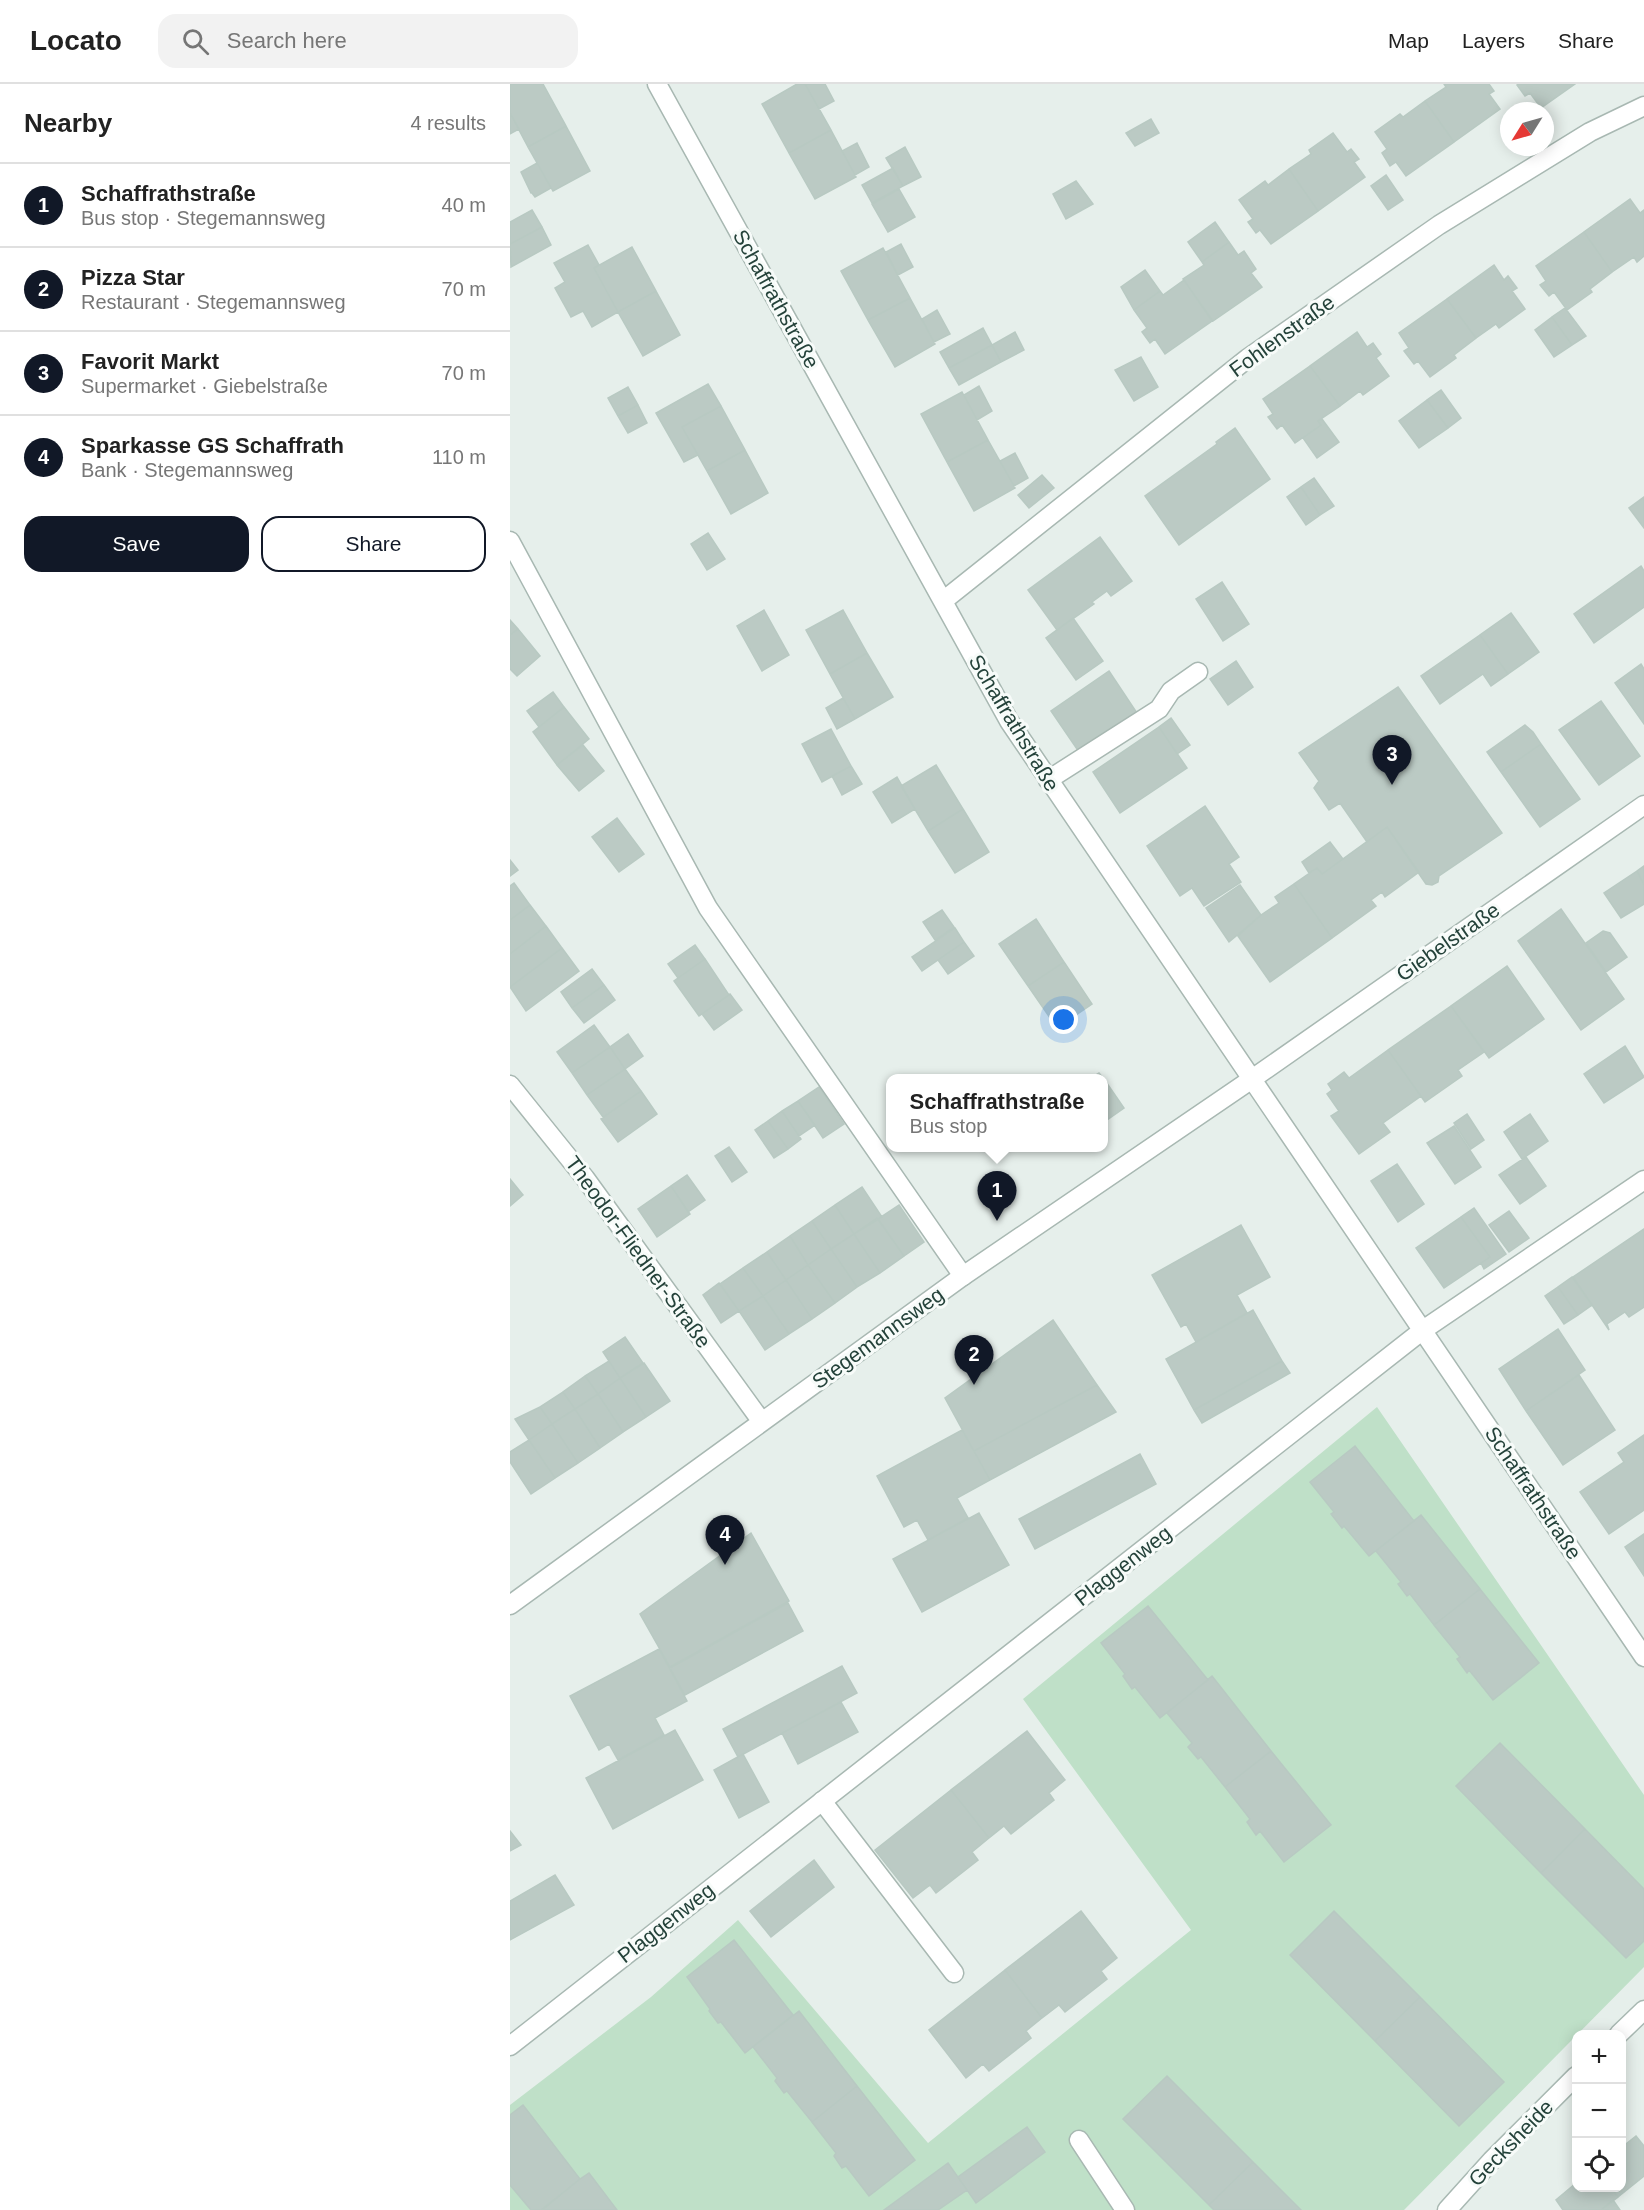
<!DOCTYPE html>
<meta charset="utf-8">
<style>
body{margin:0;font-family:Arial,sans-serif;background:#f2f2f2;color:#222}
.controls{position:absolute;right:18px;bottom:18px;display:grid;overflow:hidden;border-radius:12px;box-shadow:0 3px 15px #0003}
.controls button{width:54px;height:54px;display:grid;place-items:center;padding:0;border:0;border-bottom:2px solid #e0e0e0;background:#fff;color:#222;font:30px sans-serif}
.compass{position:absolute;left:990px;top:18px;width:54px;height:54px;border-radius:50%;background:#fff;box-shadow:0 3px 15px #0003;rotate:233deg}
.you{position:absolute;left:554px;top:936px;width:21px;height:21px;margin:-15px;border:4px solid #fff;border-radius:50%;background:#1a73e8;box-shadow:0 0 0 9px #1a73e833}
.badge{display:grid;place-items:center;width:39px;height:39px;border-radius:50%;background:#111827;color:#fff;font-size:20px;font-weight:700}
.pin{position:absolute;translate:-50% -50px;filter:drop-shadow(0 2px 3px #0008)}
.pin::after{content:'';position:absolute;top:32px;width:21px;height:18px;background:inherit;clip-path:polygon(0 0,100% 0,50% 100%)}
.popup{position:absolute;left:376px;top:990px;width:222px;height:78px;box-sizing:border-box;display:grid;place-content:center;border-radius:12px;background:#fff;filter:drop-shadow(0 2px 4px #0005);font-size:20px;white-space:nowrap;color:#767676}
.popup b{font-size:22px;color:#222}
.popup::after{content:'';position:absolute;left:50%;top:100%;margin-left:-12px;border:12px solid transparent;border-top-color:#fff}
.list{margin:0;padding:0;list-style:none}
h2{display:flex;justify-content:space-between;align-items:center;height:78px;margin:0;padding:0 24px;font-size:26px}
h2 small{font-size:20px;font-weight:400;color:#767676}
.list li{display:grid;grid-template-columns:39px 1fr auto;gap:18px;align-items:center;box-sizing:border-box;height:84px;padding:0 24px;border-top:2px solid #e0e0e0}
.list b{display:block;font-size:22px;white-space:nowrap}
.list p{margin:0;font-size:20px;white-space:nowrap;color:#767676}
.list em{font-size:20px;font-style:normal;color:#767676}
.actions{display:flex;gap:12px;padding:18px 24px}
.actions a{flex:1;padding:14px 0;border:2px solid #111827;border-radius:18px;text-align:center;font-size:21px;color:#111827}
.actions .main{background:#111827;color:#fff}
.icon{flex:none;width:33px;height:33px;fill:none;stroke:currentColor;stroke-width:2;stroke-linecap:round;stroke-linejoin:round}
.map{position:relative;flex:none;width:1134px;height:2126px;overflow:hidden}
header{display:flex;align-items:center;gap:36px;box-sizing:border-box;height:84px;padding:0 30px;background:#fff;border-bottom:2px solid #e0e0e0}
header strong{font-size:28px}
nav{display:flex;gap:33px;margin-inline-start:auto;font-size:21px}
.search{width:420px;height:54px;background:#f2f2f2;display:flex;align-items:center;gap:15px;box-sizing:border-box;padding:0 21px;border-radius:18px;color:#767676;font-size:22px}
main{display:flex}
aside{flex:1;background:#fff}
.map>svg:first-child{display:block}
.green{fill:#bfe0c8}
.building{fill:#bbcac4;stroke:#b8c9c2;stroke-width:1.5}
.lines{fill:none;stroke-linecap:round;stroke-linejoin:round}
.service-casing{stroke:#a8b8b2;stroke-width:21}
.minor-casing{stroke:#a8b8b2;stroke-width:21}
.service{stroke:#fff;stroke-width:18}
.minor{stroke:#fff;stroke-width:18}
.labels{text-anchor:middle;stroke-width:6;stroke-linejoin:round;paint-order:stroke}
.street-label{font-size:21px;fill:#24423a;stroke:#f7fbf9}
</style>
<header>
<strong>Locato</strong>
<div class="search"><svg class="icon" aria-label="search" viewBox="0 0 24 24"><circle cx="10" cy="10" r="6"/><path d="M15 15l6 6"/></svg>Search here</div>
<nav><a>Map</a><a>Layers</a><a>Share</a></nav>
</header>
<main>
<aside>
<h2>Nearby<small>4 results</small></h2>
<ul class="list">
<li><span class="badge">1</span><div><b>Schaffrathstraße</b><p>Bus stop · Stegemannsweg</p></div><em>40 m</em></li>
<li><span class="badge">2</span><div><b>Pizza Star</b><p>Restaurant · Stegemannsweg</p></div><em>70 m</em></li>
<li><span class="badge">3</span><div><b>Favorit Markt</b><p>Supermarket · Giebelstraße</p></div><em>70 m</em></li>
<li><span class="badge">4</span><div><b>Sparkasse GS Schaffrath</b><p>Bank · Stegemannsweg</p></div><em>110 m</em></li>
</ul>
<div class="actions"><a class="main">Save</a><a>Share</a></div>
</aside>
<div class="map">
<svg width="1134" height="2126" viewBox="0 0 1134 2126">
<rect width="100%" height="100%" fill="#e6efeb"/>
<path class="green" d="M867 1323 1134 1711V1883L894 2126H0V2021L141 1913 228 1836 418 2059 681 1846 513 1615Z"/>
<path class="building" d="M0 0H33L56 42 18 63 0 29Z
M287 0H295L321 46 279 69 252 20Z
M295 0H315L324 17 309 25Z
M934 0H979L984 7 979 10 990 25 944 58 915 17 936 3Z
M1009 0H1065L1031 24 1020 9 1015 12 1007 1Z
M915 17 944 58 896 92 886 78 880 82 872 69 877 65 865 48 890 30 893 33Z
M0 29 9 45 0 50Z
M641 35 649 49 625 62 616 49Z
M56 42 80 87 43 107 18 63Z
M321 46 346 93 305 115 279 69Z
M823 49 837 68 841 65 849 75 844 78 855 93 808 127 779 85 801 70 799 66Z
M347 59 359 83 345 91 332 67Z
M395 63 411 93 393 102 376 74Z
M27 79 41 104 25 113 22 109H21L11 88Z
M383 84 393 102 362 119 352 101Z
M779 85 808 127 761 160 750 146 746 149 738 138 743 135 729 116 755 97 758 101Z
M876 91 893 116 878 126 861 102Z
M566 97 583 120 556 135 543 110Z
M389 105 405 133 378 148 362 120Z
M1120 115 1130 129 1134 126V172L1127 178 1124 173 1102 188 1074 148Z
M22 126 32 143 0 160V138Z
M705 138 719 158 692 178 678 158Z
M32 143 41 161 1 183 0 160Z
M1074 148 1102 188 1080 205 1082 208 1057 226 1044 208 1039 212 1030 201 1036 197 1026 182Z
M719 158 728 171 734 167 746 185 741 189 752 203 703 237 673 195 694 181 692 178Z
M391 160 403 183 388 191 376 168Z
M78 161 89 181 84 184 108 228 82 243 73 227 61 233 45 204 55 198 44 179Z
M122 163 146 207 108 228 84 184Z
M373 164 400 214 358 236 331 187Z
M984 181 994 196 998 192 1007 204 1002 207 1015 225 989 244 986 240 966 254 937 215Z
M635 186 650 207 624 226 611 203Z
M674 196 702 237 655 270 645 255 640 259 632 248 637 244 624 226 650 207 653 211Z
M146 207 170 251 133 272 108 228Z
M400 214 425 260 385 283 358 236Z
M937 215 966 254 944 271 946 274 920 293 908 277 904 280 894 267 899 264 889 249Z
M1055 224 1076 252 1062 261 1042 233Z
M427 226 440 250 424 258 412 235Z
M1042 233 1062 261 1044 273 1025 246Z
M473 244 482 261 439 284 430 268Z
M505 248 514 266 491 278 482 261Z
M847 248 857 263 863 259 871 270 866 274 879 292 853 311 850 307 830 322 800 282Z
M482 261 491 278 449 301 439 284Z
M631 273 648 303 624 317 605 286Z
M800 282 830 322 808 337 811 341 785 359 772 341 767 345 758 333 763 330 753 315Z
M198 300 211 322 172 343 188 371 174 378 146 329Z
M469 302 482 327 467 336 454 311Z
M118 303 128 321 108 332 98 314Z
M931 306 951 334 938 344 917 316Z
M452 308 478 356 437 378 411 330Z
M917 316 938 344 909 364 889 337Z
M128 321 137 339 118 349 108 332Z
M211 322 235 366 197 387 172 343Z
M812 335 829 358 807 374 793 354 811 341 808 337Z
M725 344 760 395 669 461 635 412 707 360 706 358Z
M478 356 505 404 464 427 437 378Z
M235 366 258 409 221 430 197 387Z
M505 369 518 394 504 402 490 377Z
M532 391 544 404 519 424 508 411Z
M804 394 824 422 810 431 791 403Z
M791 403 810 431 796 441 777 413Z
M1134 413V444L1119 424Z
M198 449 215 475 197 486 181 460Z
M590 453 622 497 601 512 597 507 582 518 584 520 547 546 518 506Z
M1131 482 1134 487V523L1084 559 1064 530Z
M712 498 739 540 713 557 686 515Z
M254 526 279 571 252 587 227 542Z
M333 526 357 569 320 590 296 546Z
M1001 529 1029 568 998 590 970 551Z
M563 534 593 577 566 596 536 554Z
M0 536 8 545 0 551Z
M8 545 30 572 7 592 0 585V551Z
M970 551 998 590 981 602 973 590 930 620 911 592Z
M357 569 383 613 345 635 320 590Z
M726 577 743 603 718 621 700 595Z
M1131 580 1134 585V640L1105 599Z
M599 587 627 629 569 668 541 627Z
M888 603 992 749 929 792 928 798 922 801 916 800 877 743 857 758 830 719 819 726 804 704 809 697 789 669Z
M43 608 54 623 29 643 17 627Z
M333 614 345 635 327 645 316 624Z
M1091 617 1130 672 1089 701 1049 646Z
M54 623 79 655 47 681 23 648Z
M661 634 680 661 667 670 649 643Z
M1015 641 1023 648 1031 660 991 688 977 668Z
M649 643 677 684 610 729 583 688Z
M321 645 341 682 312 698 292 660Z
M1031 660 1070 715 1030 743 991 688Z
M73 661 94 687 69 707 47 681Z
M426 681 453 725 418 747 391 702Z
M341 682 352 700 332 711 322 692Z
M387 693 405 725 382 739 363 708Z
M695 722 729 773 719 780 731 798 694 822 682 804 670 812 637 762Z
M453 725 479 768 445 789 418 747Z
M107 734 134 770 109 788 82 753Z
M877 743 909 788 875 813 872 808 861 816 866 822 822 854 784 800 807 784 812 790Z
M820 758 833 775 812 790 807 784 799 789 792 778Z
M0 776 8 786 0 792Z
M1134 782V801L1127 787Z
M1127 787 1134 801V820L1111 834 1094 809Z
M4 799 20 821 0 836V802Z
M784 800 822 854 760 898 728 852 751 831 769 819 765 813Z
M730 801 751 831 719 858 696 824Z
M20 821 36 842 0 870V836Z
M1051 825 1114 915 1071 946 1008 857Z
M432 826 444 843 425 856 413 838Z
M526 835 554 878 518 902 489 860Z
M36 842 52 864 0 903V870Z
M445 844 454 858 412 887 402 873Z
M1093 847 1100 849 1117 873 1096 888 1076 859Z
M454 858 464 872 438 890 428 876Z
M185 861 195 875 168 894 158 880Z
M52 864 69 887 16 927 0 903Z
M195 875 219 911 189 932 164 897Z
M554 878 582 920 547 944 518 902Z
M997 882 1034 935 979 974 941 922Z
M82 885 94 901 62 924 51 908Z
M94 901 105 916 74 939 62 924Z
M220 910 232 926 204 946 192 930Z
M941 922 974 968 948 986 952 992 915 1018 878 966Z
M84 941 100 963 62 989 47 968Z
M118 950 133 972 115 985 100 963Z
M1115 962 1134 993 1094 1019 1074 990Z
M100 963 115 985 77 1011 62 989Z
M878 966 911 1012 873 1039 880 1048 849 1070 821 1032 829 1027 817 1010 822 1006 818 1000 834 988 839 994Z
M115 985 131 1007 93 1033 77 1011Z
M589 989 593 994H581Z
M594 995 614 1024 594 1038Z
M309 1003 334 1040 313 1054 288 1017Z
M131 1007 147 1030 108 1058 91 1035Z
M288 1017 305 1041 289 1052 272 1027Z
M272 1027 291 1055 278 1065 258 1037Z
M957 1030 974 1056 961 1065 944 1039Z
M1020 1030 1038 1057 1012 1075 994 1048Z
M258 1037 278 1065 264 1074 245 1046Z
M944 1042 971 1083 945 1100 917 1059Z
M219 1063 237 1088 222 1098 205 1072Z
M1016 1073 1036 1102 1010 1120 989 1091Z
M887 1080 914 1120 888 1138 861 1097Z
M177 1091 195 1116 178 1128 161 1102Z
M0 1095 13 1111 0 1122Z
M161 1102 180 1130 147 1153 128 1125Z
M352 1103 372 1133 344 1150 325 1121Z
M325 1121 344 1150 321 1165 302 1137Z
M389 1121 414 1158 394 1172 368 1135Z
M964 1124 996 1170 974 1185 971 1179 980 1173 951 1133Z
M999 1127 1019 1154 999 1168 979 1141Z
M951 1133 980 1173 934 1204 906 1164Z
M367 1134 394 1172 370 1189 344 1150Z
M302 1137 321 1165 298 1181 280 1152Z
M731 1141 760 1193 727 1211 737 1229 686 1258 676 1240 671 1243 642 1191Z
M1134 1145V1223L1119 1233 1115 1228 1097 1240 1099 1246 1063 1193Z
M344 1150 370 1189 347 1203 321 1165Z
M280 1152 298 1181 276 1196 257 1168Z
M321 1165 347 1203 325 1219 298 1181Z
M257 1168 276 1196 253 1212 233 1184Z
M298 1181 325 1219 302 1235 276 1196Z
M233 1184 253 1212 229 1227 210 1200Z
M1062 1193 1082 1221 1068 1231 1048 1203Z
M276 1196 302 1235 279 1250 253 1212Z
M209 1199 229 1227 211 1239 193 1211Z
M1048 1203 1068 1231 1054 1240 1035 1212Z
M253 1212 279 1250 255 1266 229 1227Z
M743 1226 772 1277 684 1326 656 1275Z
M543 1236 587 1301 464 1367 435 1314Z
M1048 1245 1075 1286 1016 1327 989 1285Z
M115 1253 133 1279 110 1294 93 1268Z
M99 1277 110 1294 88 1310 75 1292Z
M772 1277 780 1289 692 1339 684 1326Z
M134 1279 160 1317 136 1333 110 1294Z
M1069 1291 1105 1346 1053 1381 1016 1327Z
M75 1292 88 1310 65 1325 53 1308Z
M110 1294 136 1333 113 1348 88 1310Z
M587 1301 606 1328 480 1396 464 1367Z
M53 1308 65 1325 42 1340 30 1323Z
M88 1310 113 1348 90 1364 65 1325Z
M30 1323 42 1340 19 1356 5 1335Z
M65 1325 90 1364 68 1379 42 1340Z
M42 1340 68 1379 45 1394 19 1356Z
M452 1346 480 1396 447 1414 458 1434 418 1456 407 1436 394 1443 367 1392Z
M1134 1351V1426L1099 1450 1070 1408 1114 1378 1108 1369Z
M19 1356 45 1394 21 1410 0 1378V1368Z
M845 1362 904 1437 859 1472 834 1442 832 1444 821 1430 824 1428 800 1398Z
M630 1370 646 1400 525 1465 509 1435Z
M469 1429 499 1481 412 1528 383 1475Z
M911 1431 970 1505 924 1541 900 1510 897 1512 888 1500 891 1498 866 1467Z
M241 1449 279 1517 160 1583 130 1530Z
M1134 1450V1492L1115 1463Z
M970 1505 1029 1579 983 1616 959 1586 957 1589 947 1575 950 1573 924 1541Z
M278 1519 293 1547 175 1611 160 1584Z
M638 1522 698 1596 650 1634 625 1603 622 1605 613 1592 615 1590 591 1559Z
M149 1565 177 1617 145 1634 154 1651 108 1676 99 1660 89 1666 60 1612Z
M332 1582 347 1609 228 1673 213 1645Z
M702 1592 761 1667 715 1703 691 1673 688 1675 678 1663 682 1659 657 1629Z
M331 1618 348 1648 288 1680 272 1649Z
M165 1646 193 1696 103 1745 76 1694Z
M517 1647 555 1696 539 1709 544 1716 501 1750 494 1742 479 1754 441 1706Z
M990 1659 1075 1745 1031 1789 946 1702Z
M761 1667 821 1741 774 1778 750 1747 746 1751 737 1738 740 1735 715 1703Z
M233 1670 259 1718 229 1734 204 1686Z
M441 1706 479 1754 462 1768 468 1776 426 1809 420 1801 403 1814 365 1766Z
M1075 1745 1134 1805V1857L1116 1874 1031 1789Z
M0 1747 11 1761 0 1767Z
M304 1776 324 1803 261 1853 240 1827Z
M45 1791 64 1821 0 1856V1817Z
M571 1827 607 1874 591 1887 597 1895 555 1928 549 1921 532 1934 495 1886Z
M824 1827 910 1913 865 1957 780 1871Z
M224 1856 283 1931 235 1969 211 1938 208 1939 199 1927 200 1925 177 1893Z
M495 1886 532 1934 516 1947 521 1954 479 1987 473 1980 456 1994 419 1946Z
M910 1913 994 1998 949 2042 865 1957Z
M289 1927 347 2002 302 2038 277 2007 274 2009 265 1997 267 1994 243 1963Z
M657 1992 743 2078 699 2121 613 2035Z
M347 2002 405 2076 359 2112 336 2082 332 2084 324 2072 326 2069 302 2038Z
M13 2021 70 2095 31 2126H21L0 2101V2031Z
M517 2043 535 2068 466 2119 448 2093Z
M1126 2052 1134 2062V2092L1108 2113 1101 2104H1112V2063Z
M743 2078 791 2126H704L699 2121Z
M438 2079 457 2106 428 2126H374Z
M79 2089 107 2126H32L70 2095Z
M1066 2099V2104H1101L1108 2113 1091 2126H1053L1046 2116Z
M1103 2116 1110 2126H1091Z"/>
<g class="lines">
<g class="service-casing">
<path id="service" d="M0 457 198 824 453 1192
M538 696 649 625 661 607 688 588
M312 1717 444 1889
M569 2056 615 2126"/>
</g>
<g class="minor-casing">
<path id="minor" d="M147 0 499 637 1134 1573
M433 517 738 274 929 141 1080 48 1134 22
M0 1001 75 1094 252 1338
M0 1521 453 1192 742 995 1134 721
M1109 1950 1134 1926
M0 1962 913 1246 1134 1096
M937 2126 982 2076 1066 1992"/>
</g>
<use href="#service" class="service"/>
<use href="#minor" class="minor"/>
</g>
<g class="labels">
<g class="street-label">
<text transform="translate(266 215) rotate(61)" y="7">Schaffrathstraße</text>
<text transform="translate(772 252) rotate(-36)" y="7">Fohlenstraße</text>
<text transform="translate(504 639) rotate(59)" y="7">Schaffrathstraße</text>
<text transform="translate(938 858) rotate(-35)" y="7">Giebelstraße</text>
<text transform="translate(128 1168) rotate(54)" y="7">Theodor-Fliedner-Straße</text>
<text transform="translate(368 1254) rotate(-36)" y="7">Stegemannsweg</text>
<text transform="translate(1023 1409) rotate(56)" y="7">Schaffrathstraße</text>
<text transform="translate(613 1482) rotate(-38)" y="7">Plaggenweg</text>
<text transform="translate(156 1839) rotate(-38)" y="7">Plaggenweg</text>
<text transform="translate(1001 2059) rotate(-46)" y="7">Gecksheide</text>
</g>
</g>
</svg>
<div class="controls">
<button>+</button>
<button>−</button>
<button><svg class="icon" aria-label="locate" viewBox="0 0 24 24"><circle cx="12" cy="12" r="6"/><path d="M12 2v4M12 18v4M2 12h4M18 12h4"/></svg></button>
</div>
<svg class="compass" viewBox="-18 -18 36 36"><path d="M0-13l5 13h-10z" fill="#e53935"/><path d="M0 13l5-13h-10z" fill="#767676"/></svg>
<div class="you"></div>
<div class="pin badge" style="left:487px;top:1137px">1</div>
<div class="popup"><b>Schaffrathstraße</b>Bus stop</div>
<div class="pin badge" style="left:464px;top:1301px">2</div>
<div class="pin badge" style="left:882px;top:701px">3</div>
<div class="pin badge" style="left:215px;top:1481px">4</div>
</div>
</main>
